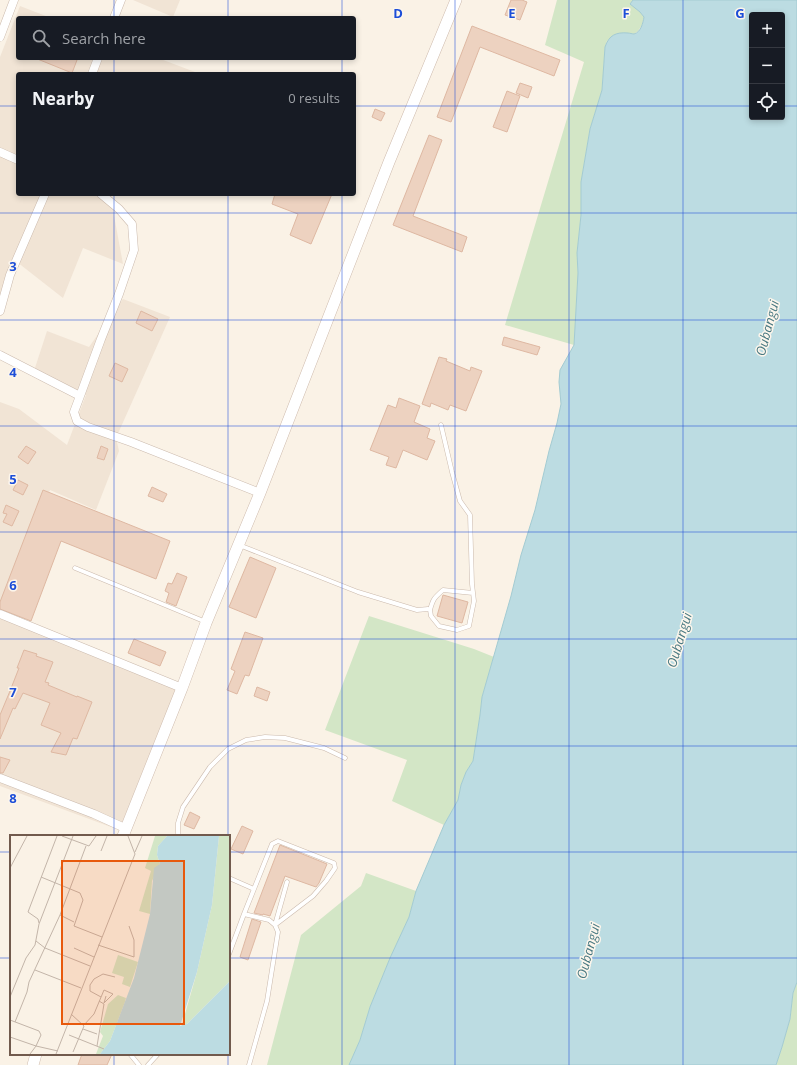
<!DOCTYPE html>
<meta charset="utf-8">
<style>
body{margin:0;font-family:"Open Sans",sans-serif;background:#242831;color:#f1f3f6}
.controls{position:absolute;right:12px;top:12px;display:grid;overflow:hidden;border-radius:4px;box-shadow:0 2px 6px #0003}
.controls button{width:36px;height:36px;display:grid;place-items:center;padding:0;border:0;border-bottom:1px solid #363941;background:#171b24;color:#f1f3f6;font:20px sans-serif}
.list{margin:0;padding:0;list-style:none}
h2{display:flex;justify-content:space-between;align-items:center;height:52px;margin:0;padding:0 16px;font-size:17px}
h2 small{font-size:13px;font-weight:400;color:#9ea1a6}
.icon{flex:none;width:22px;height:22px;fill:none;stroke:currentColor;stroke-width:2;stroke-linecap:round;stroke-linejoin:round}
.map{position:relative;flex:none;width:797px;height:1065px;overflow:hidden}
.search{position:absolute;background:#171b24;box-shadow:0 2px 6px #0003;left:16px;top:16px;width:340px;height:44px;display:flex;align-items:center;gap:10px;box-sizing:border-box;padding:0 14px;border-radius:4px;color:#9ea1a6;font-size:15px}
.panel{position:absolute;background:#171b24;box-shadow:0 2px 6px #0003;left:16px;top:72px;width:340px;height:124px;border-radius:4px}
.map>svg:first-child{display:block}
.residential{fill:#f1e4d5}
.green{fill:#d3e6c6}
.water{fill:#bcdce2;stroke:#a3cbd2;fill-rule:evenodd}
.building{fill:#edd2c0;stroke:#deb8a2}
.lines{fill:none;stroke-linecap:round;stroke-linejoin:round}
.lane-casing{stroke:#cbbaad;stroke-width:5}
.street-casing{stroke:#cbbaad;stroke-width:9}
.secondary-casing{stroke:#cfbcae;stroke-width:12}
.lane{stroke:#fff;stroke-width:4}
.street{stroke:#fff;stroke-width:8}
.secondary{stroke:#fff;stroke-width:11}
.grid{fill:none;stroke:#1d4ed8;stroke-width:1;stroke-opacity:0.55}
.labels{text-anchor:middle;stroke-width:3;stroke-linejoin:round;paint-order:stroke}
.water-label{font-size:13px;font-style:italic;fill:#497982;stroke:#fdf6ec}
.inset-road{fill:none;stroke:#c3b5a9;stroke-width:1}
.view{fill:#e8590c;fill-opacity:0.15;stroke:#e8590c;stroke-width:2}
.inset-edge{fill:none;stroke:#715a4d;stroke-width:2}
.grid-label{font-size:13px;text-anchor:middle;font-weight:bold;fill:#1d4ed8;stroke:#fdf6ec;stroke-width:3;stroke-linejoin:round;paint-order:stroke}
</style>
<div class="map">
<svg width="797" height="1065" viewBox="0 0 797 1065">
<rect width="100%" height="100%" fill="#faf2e6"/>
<path class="residential" d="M133 0H180L173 17Z
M20 6 51 18H18V58H158L195 72V74H18V194H110L123 264 83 248 63 298 17 262 0 302V57Z
M123 299 170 317 116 438 119 451 96 510 50 490 0 609V402L19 409 67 445 86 395 34 371 47 331 89 347Z
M0 612 178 684 119 830 0 786Z"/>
<path class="green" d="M557 0H633L630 4 640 12 644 17 642 25 638 31 634 34 619 33 607 41 605 47 602 90 590 129 581 182V215L577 253 578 273 574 345 505 325 584 62 545 45Z
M369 616 474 649 494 657 482 697 480 715 473 761 466 772 461 785 458 800 444 825 392 801 407 760 325 730Z
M366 873 416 891 409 917 390 958 370 1007 360 1040 349 1065H267L301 935 361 886Z
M797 982V1065H776L782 1047 790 1019 793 993Z"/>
<path class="water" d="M633 0H797V982L793 993 790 1019 782 1047 776 1065H349L360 1040 370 1007 390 958 409 917 416 891 444 825 458 800 461 785 466 772 473 761 480 715 482 697 511 596 521 555 535 510 549 451 557 423 561 404 559 382 560 370 574 345 578 273 577 253 581 215V182L590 129 602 90 605 47C609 35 616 32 628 33 629 33 633 34 634 34 641 32 643 23 644 17L640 12 630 4ZM752 15H782V117H752Z"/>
<path class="building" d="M511 0H522L527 2 520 20 505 15Z
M472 26 560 60 554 76 480 47 451 122 437 117Z
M35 58H72L77 60 72 73Z
M520 83 532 87 528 98 516 93Z
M507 91 520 96 507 132 493 127Z
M375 109 385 113 381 121 372 117Z
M429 135 442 140 413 216 467 237 462 252 393 225Z
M275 194H332L311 244 290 235 298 214 272 204Z
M141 311 158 319 152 331 136 323Z
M504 337 540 347 537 355 502 345Z
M439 357 447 359 446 361 470 371 471 367 482 371 466 411 450 405 448 410 431 403 430 407 422 404Z
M115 363 128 369 122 382 109 376Z
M399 398 420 406 414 422 430 429 427 438 435 441 427 460 403 450 396 468 386 465 389 457 370 450 388 405 396 408Z
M26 446 36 452 28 464 18 457Z
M101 446 108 449 104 460 97 458Z
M18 480 28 485 23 495 13 490Z
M152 487 167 494 163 502 148 496Z
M43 490 170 541 156 579 61 541 31 621 0 609V602Z
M6 505 19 511 12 526 3 522 7 514 3 513Z
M250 557 276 568 256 618 229 607Z
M177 573 187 577 176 606 166 602 169 593 165 591 168 583 172 584Z
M443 595 468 602 462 623 437 616Z
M245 632 263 638 249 676 245 675 237 694 227 690 235 671 231 669Z
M134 639 166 652 160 666 128 653Z
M24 650 37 654 36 656 53 662 45 682 49 683 48 685 77 697V696L92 702 77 739 73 738 66 755 51 752 61 733 41 725 50 703 23 693 15 709 13 708 0 739V715L10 691 19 668H17Z
M257 687 270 692 267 701 254 696Z
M0 757 10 760 3 773H0Z
M190 812 200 817 194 829 184 825Z
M242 826 253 831 243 854 231 849Z
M280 845 327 864 319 883 316 887 285 876 270 916 263 914V915L254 913Z
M252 919 261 922 248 960 240 957Z
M82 1054H112L107 1065H78Z"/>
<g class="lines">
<g class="lane-casing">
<path id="lane" d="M239 545 358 592 417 610 428 609 430 610 431 616 439 626 457 630 469 626 474 601 472 584 470 515 460 501 452 472 441 425
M75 568 206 622
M430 610C433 599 434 598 443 590L473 593
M179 836 178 833V823L183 807 210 767 228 749 246 740 265 737 285 738 324 748 345 758
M229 878 254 889
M244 914 269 920 275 925 278 932 267 1001 249 1065
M229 954 244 914 272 844 278 841 334 863 335 868 326 881 313 896 275 925 287 882
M130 1054 139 1065
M148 1065 158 1054"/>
</g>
<g class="street-casing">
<path id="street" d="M114 18 121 0
M0 37 14 0
M92 74 98 58
M0 152 18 160
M101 194 119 209 132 224 134 250 119 294 101 339 80 396 74 412 77 421 88 427 131 442 260 493
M0 311 10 275 45 194
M0 355 80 396
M0 614 182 688
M0 778 94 814 127 829"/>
</g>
<g class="secondary-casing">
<path id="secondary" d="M123 836 182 688 206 623 260 493 389 162 456 0
M33 1065 36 1054"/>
</g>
<use href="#lane" class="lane"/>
<use href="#street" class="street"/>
<use href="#secondary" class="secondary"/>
</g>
<path class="grid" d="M114 0V18M228 0V18M342 0V18M455 0V1065M569 0V1065M683 0V1065M114 58V74M228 58V74M342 58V74M0 106H18M354 106H752M782 106H797M114 194V836M228 194V836M342 194V1065M0 213H797M0 320H797M0 426H797M0 532H797M0 639H797M0 746H797M0 852H11M229 852H797M0 958H11M229 958H797M114 1054V1065M228 1054V1065"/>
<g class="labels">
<g class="water-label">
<text transform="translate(767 328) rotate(-75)" y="5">Oubangui</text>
<text transform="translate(679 640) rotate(-73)" y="5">Oubangui</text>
<text transform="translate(588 951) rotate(-75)" y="5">Oubangui</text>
</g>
</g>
<g transform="translate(10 835)">
<rect width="220" height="220" fill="#faf2e6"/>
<path d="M145 1H157L148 11 147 20 150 29 142 46 140 79 129 76 141 36 135 33ZM209 1H220V146L177 189 171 193 187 137 202 70ZM108 120 128 127 120 152 112 149 114 142 102 138ZM108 160 116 163 115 167 100 206 90 219H86L93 201 90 197 98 169Z" fill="#d3e6c6"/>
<path d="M157 1H209L202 70 187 137 170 191 177 189 220 146V219H90L100 206 124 143 140 79 144 33 150 29 147 20 148 11Z" fill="#bcdce2"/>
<path class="inset-road" d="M52 1 79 11 86 1M91 16 97 1M125 17 132 1M0 33 17 1M31 42 70 58 73 65 64 91 92 102M50 80 64 87M29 88 28 84 18 77 47 1M26 106 35 113 80 131M88 110 124 122V105L119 91M64 113 84 122M25 135 71 153M0 162 16 123 25 110 29 89 63 1M91 162 80 156V150L84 144 93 139 105 142M61 179 74 191 63 217M0 185 29 196 31 200 26 211M5 187 17 157 19 147 50 80 76 11M74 190 84 179 94 155 103 159 94 168 96 161M73 194 87 199M59 200 94 214M0 202 26 211M87 211 94 169 89 166M20 219 26 211 48 216M46 219 125 19 118 1"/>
<path class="view" d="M52 26H174V189H52Z"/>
<rect width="220" height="220" class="inset-edge"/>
</g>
<g class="grid-label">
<text x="398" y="18">D</text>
<text x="512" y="18">E</text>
<text x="626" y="18">F</text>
<text x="740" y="18">G</text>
<text x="13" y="271">3</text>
<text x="13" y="377">4</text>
<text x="13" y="484">5</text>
<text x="13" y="590">6</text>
<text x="13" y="697">7</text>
<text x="13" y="803">8</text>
</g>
</svg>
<div class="controls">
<button>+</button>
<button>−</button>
<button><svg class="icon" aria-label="locate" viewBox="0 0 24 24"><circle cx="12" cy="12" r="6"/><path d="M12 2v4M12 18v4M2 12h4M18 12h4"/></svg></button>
</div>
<div class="search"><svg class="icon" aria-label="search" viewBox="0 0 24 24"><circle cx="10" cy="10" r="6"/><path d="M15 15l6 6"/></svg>Search here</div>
<section class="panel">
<h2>Nearby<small>0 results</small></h2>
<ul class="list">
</ul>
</section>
</div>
